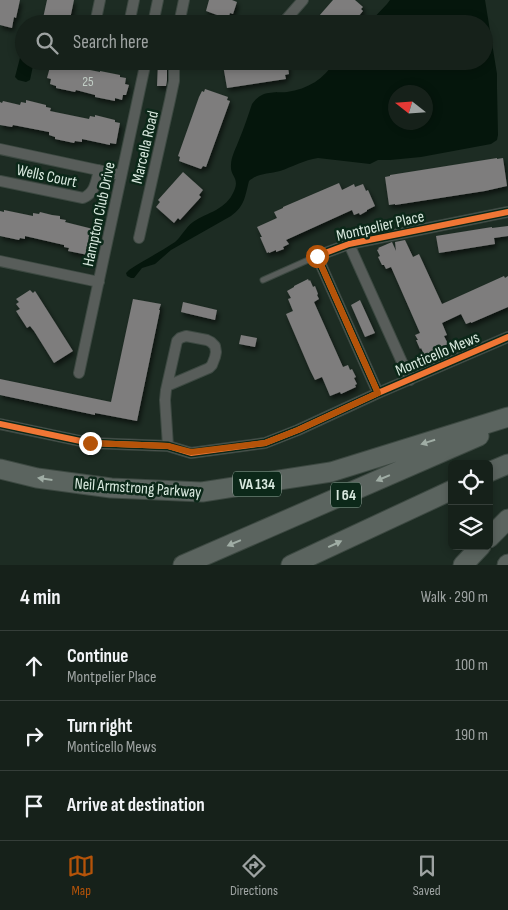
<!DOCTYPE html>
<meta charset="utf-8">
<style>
body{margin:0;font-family:"Sofia Sans Condensed",sans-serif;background:#232e27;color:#f1f3f6}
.controls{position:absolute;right:15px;bottom:15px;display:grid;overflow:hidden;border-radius:8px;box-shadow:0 2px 8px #0003}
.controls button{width:45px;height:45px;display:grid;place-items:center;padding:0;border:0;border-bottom:1px solid #353e39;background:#16211a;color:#f1f3f6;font:25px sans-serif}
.compass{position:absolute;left:388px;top:85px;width:45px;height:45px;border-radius:50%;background:#16211a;box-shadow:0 2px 8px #0003;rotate:287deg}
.stop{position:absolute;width:15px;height:15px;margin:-11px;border:4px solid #b45309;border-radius:50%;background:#fff}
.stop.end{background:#b45309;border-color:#fff;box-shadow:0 1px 5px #0008}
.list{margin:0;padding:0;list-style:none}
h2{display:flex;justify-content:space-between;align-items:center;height:65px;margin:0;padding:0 20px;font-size:21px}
h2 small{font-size:16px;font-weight:400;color:#9ea3a2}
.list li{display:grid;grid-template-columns:32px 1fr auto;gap:15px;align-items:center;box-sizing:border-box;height:70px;padding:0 20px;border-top:1px solid #353e39}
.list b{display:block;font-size:19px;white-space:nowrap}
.list p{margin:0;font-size:16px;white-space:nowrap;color:#9ea3a2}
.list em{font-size:16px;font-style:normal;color:#9ea3a2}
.icon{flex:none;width:28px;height:28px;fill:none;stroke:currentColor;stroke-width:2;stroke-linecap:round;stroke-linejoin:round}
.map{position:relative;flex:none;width:508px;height:565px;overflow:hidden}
.search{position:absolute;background:#16211a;box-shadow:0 2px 8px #0003;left:15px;right:15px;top:15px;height:55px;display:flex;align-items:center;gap:12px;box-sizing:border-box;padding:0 18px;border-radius:28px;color:#9ea3a2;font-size:19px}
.sheet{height:275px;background:#16211a}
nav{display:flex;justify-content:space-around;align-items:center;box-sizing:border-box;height:70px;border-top:1px solid #353e39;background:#16211a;font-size:14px;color:#9ea3a2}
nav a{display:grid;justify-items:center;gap:2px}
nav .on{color:#b45309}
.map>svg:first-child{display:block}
.water{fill:#05160c;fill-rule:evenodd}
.building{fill:#7e7d7d;filter:url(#shadow)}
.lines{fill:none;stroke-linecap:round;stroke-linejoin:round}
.lane-casing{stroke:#3d4942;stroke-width:7}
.street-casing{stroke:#3d4942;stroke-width:12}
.highway-casing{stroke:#3d4942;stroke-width:21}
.lane{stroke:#585d5a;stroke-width:5}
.street{stroke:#585d5a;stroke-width:10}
.highway{stroke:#5b645f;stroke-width:19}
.cycleway-casing{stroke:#0c2819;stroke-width:9}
.cycleway{stroke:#f07635;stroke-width:6}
.oneway{fill:#a0ada5}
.route{stroke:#b45309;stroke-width:6}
.labels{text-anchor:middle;stroke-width:5;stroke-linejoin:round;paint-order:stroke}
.number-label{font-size:14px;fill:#c2cec6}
.shield{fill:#0c2819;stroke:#9cafa4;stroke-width:1}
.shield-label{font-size:15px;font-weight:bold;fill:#d9e9df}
.street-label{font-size:16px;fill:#d9e9df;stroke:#0c2819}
</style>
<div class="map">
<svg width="508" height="565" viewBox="0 0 508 565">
<defs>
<filter id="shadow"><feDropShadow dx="2" dy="3.5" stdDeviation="2.5" flood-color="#0009"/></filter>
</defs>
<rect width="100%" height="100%" fill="#1d2c23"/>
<path class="water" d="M390 0H485L497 74V87L498 135 497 140 491 144 421 157 390 160H378L370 164 318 158C304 160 292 167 280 171 269 174 258 173 249 181 245 196 245 206 231 216L171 250 155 264 142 268 134 278H131L127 276 126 273 129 270C144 260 160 252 175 242 182 236 185 228 193 222 208 212 226 210 234 191 240 177 230 177 231 165 231 157 236 148 239 140 244 128 248 116 252 104 262 90 272 93 287 92 308 89 324 79 335 61H484V24H368L387 4ZM396 92H426V122H396Z
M24 52V61H34L30 80 26 82 18 80 15 77 21 54Z"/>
<path class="building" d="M0 0H20L16 18 14 17 12 28 0 25Z
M47 0H74L69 24H47L42 23Z
M209 0H232L237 2 233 14 230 13 228 19 206 11Z
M333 0H355L363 7 361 9 363 11 352 24H312Z
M158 61H167V80L166 86H157Z
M226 61H287L289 74 285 75 286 79 227 88 223 65H227Z
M61 62 81 66 80 68 100 72V71L120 75V77L126 78 125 84 129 85 126 95H123L122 100 115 98V101L95 97V95L76 90 75 92 56 88V86L50 84 51 79 47 78 50 67 53 68 54 63 61 64Z
M205 89 228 97 227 100 230 101 206 167 203 166 201 169 179 161 180 157 178 156 199 97 202 91 204 92Z
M26 100 46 105V107L51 108 50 111 89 119 90 116 95 117V115L115 120V122L120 123 116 144 110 143V145L82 139V142L75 141 74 143 55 139V137L49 135V132L13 125 12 127 0 125V102L2 103 3 101 20 105 21 102 26 103Z
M497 158V159L503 158 507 186 485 191 395 205V204L389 205 385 177 390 176V175Z
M183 172 203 190 199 195 201 197 180 220 178 218 174 223 156 207 160 202 158 200Z
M339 183 342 190 354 184 355 187 363 184 366 191 368 190 375 206 367 210V211L360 215 359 213 354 215 352 210 286 240 289 244 283 247 284 249 276 252V250L269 253V252L267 253 260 237H262L257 227 277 218 274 212 283 208V207Z
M4 210 33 216V213L39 214 40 212 52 215 60 216V219L66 220 65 222 93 229V231L99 232 94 254 88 253V255L68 251 69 248 64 247V245L25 236V239L20 238 19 240 0 236V211L4 212Z
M508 226V236L494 238 495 244 439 253 436 236 492 227V228Z
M405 240 413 257 419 254 442 304 504 276 505 278 508 276V307L471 323V322L466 324 461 314 442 323 447 335 444 336 448 344 440 347 441 349 426 355V354H424L421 348 420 349 416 340H418L415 335 420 333 391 267 386 269 384 265H382L378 257 380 256 377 250 379 249 378 248 392 242 396 251 395 242Z
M308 279 309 281 310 280 313 287 315 286 318 294 317 295 319 299 314 302 343 367 348 365 350 370 352 369 356 377 354 378 357 384 355 385 356 387 341 394 340 392 330 396 322 377 315 380 310 370 286 314 293 311 288 299 291 298 287 291 294 287V286Z
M30 290 33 293 35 291 73 351 54 363 34 331 30 326 27 328 16 311 20 309 16 304 19 302 16 299Z
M133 299 161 304 159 310H160L137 421 95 413V415L0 395V379L111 402Z
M360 300 375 333 365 337 351 305Z
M183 302 217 310 215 320 181 312Z
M241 335 257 338 255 347 239 344Z"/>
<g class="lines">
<g class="lane-casing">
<path id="lane" d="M263 280 317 256"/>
</g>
<g class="street-casing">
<path id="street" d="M95 24 100 0
M129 24 134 0
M153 24 158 0
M179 24 184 0
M282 24 303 0
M0 149 121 175
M0 181 83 198C95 193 96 182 99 170
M139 238 170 100 174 81V61
M349 244 410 380
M0 261 99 282
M79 373 146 61
M167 386 209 368 212 365 215 357 216 352 215 346 211 342 207 340 186 336 180 338 177 341 166 390 165 400 168 446
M378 393 317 256 349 244 508 212
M0 424 90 443 168 446 191 453 265 443 298 430 378 393 508 337"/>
</g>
<g class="highway-casing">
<path id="highway" d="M0 469 37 478 111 488 202 492 331 472 508 417
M489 472 508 464
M489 538 508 519
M183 565 479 436
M291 565 452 490
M463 565 481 546
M507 565 508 564"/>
</g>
<use href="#lane" class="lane"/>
<use href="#street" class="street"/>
<use href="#highway" class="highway"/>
<g class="cycleway-casing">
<path id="cycleway" d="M378 393 317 256 349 244 508 212
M0 424 90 443 168 446 191 453 265 443 298 430 378 393 508 337"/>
</g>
<use href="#cycleway" class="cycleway"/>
</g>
<defs><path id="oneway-solid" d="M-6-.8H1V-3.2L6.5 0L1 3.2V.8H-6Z" transform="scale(1.25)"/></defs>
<g class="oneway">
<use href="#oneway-solid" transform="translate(428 442) rotate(163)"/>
<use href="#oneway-solid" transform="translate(383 478) rotate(157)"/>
<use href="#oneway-solid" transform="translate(45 479) rotate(-172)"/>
<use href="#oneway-solid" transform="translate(234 543) rotate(157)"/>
<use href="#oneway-solid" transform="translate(335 544) rotate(-25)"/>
</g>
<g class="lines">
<path class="route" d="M90 443 168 446 191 452 265 443 298 430 378 393 317 256"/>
</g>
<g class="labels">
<g class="number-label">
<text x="88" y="86">25</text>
</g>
<g class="shield">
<rect x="233" y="471.5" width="48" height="25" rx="4"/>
<rect x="331" y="482.5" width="30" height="25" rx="4"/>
</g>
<g class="shield-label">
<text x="257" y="489">VA 134</text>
<text x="346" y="500">I 64</text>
</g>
<g class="street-label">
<text transform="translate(144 147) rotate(-77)" y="6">Marcella Road</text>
<text transform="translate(47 175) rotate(12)" y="6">Wells Court</text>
<text transform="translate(98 214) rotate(-78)" y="6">Hampton Club Drive</text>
<text transform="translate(380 225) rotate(-13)" y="6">Montpelier Place</text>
<text transform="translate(437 353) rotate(-23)" y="6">Monticello Mews</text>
<text transform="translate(138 487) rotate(4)" y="6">Neil Armstrong Parkway</text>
</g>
</g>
</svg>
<div class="controls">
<button><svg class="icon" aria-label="locate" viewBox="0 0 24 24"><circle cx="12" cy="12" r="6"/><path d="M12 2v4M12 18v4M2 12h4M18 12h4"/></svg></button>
<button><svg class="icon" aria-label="layers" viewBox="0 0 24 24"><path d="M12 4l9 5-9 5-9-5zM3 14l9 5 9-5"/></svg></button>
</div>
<svg class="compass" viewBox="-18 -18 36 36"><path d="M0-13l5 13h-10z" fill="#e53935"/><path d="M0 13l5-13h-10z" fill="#9ea3a2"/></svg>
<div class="stop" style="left:317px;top:256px"></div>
<div class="stop end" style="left:90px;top:443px"></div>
<div class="search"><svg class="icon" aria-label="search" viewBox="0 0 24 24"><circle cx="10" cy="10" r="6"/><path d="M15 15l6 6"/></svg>Search here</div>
</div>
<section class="sheet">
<h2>4 min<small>Walk · 290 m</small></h2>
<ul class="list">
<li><svg class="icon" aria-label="ahead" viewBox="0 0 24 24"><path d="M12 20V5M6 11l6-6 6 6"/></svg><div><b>Continue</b><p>Montpelier Place</p></div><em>100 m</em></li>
<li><svg class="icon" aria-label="right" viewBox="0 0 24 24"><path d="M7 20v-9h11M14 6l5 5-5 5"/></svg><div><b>Turn right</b><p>Monticello Mews</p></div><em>190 m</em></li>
<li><svg class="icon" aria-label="arrive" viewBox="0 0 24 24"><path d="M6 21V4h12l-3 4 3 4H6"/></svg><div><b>Arrive at destination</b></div></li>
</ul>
</section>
<nav>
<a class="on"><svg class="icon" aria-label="map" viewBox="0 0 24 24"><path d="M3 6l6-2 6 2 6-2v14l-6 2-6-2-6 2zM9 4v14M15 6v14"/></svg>Map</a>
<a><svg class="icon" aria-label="directions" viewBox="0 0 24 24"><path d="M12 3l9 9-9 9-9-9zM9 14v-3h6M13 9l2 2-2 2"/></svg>Directions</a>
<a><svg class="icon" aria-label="saved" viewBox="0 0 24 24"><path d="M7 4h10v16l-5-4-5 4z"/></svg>Saved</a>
</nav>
